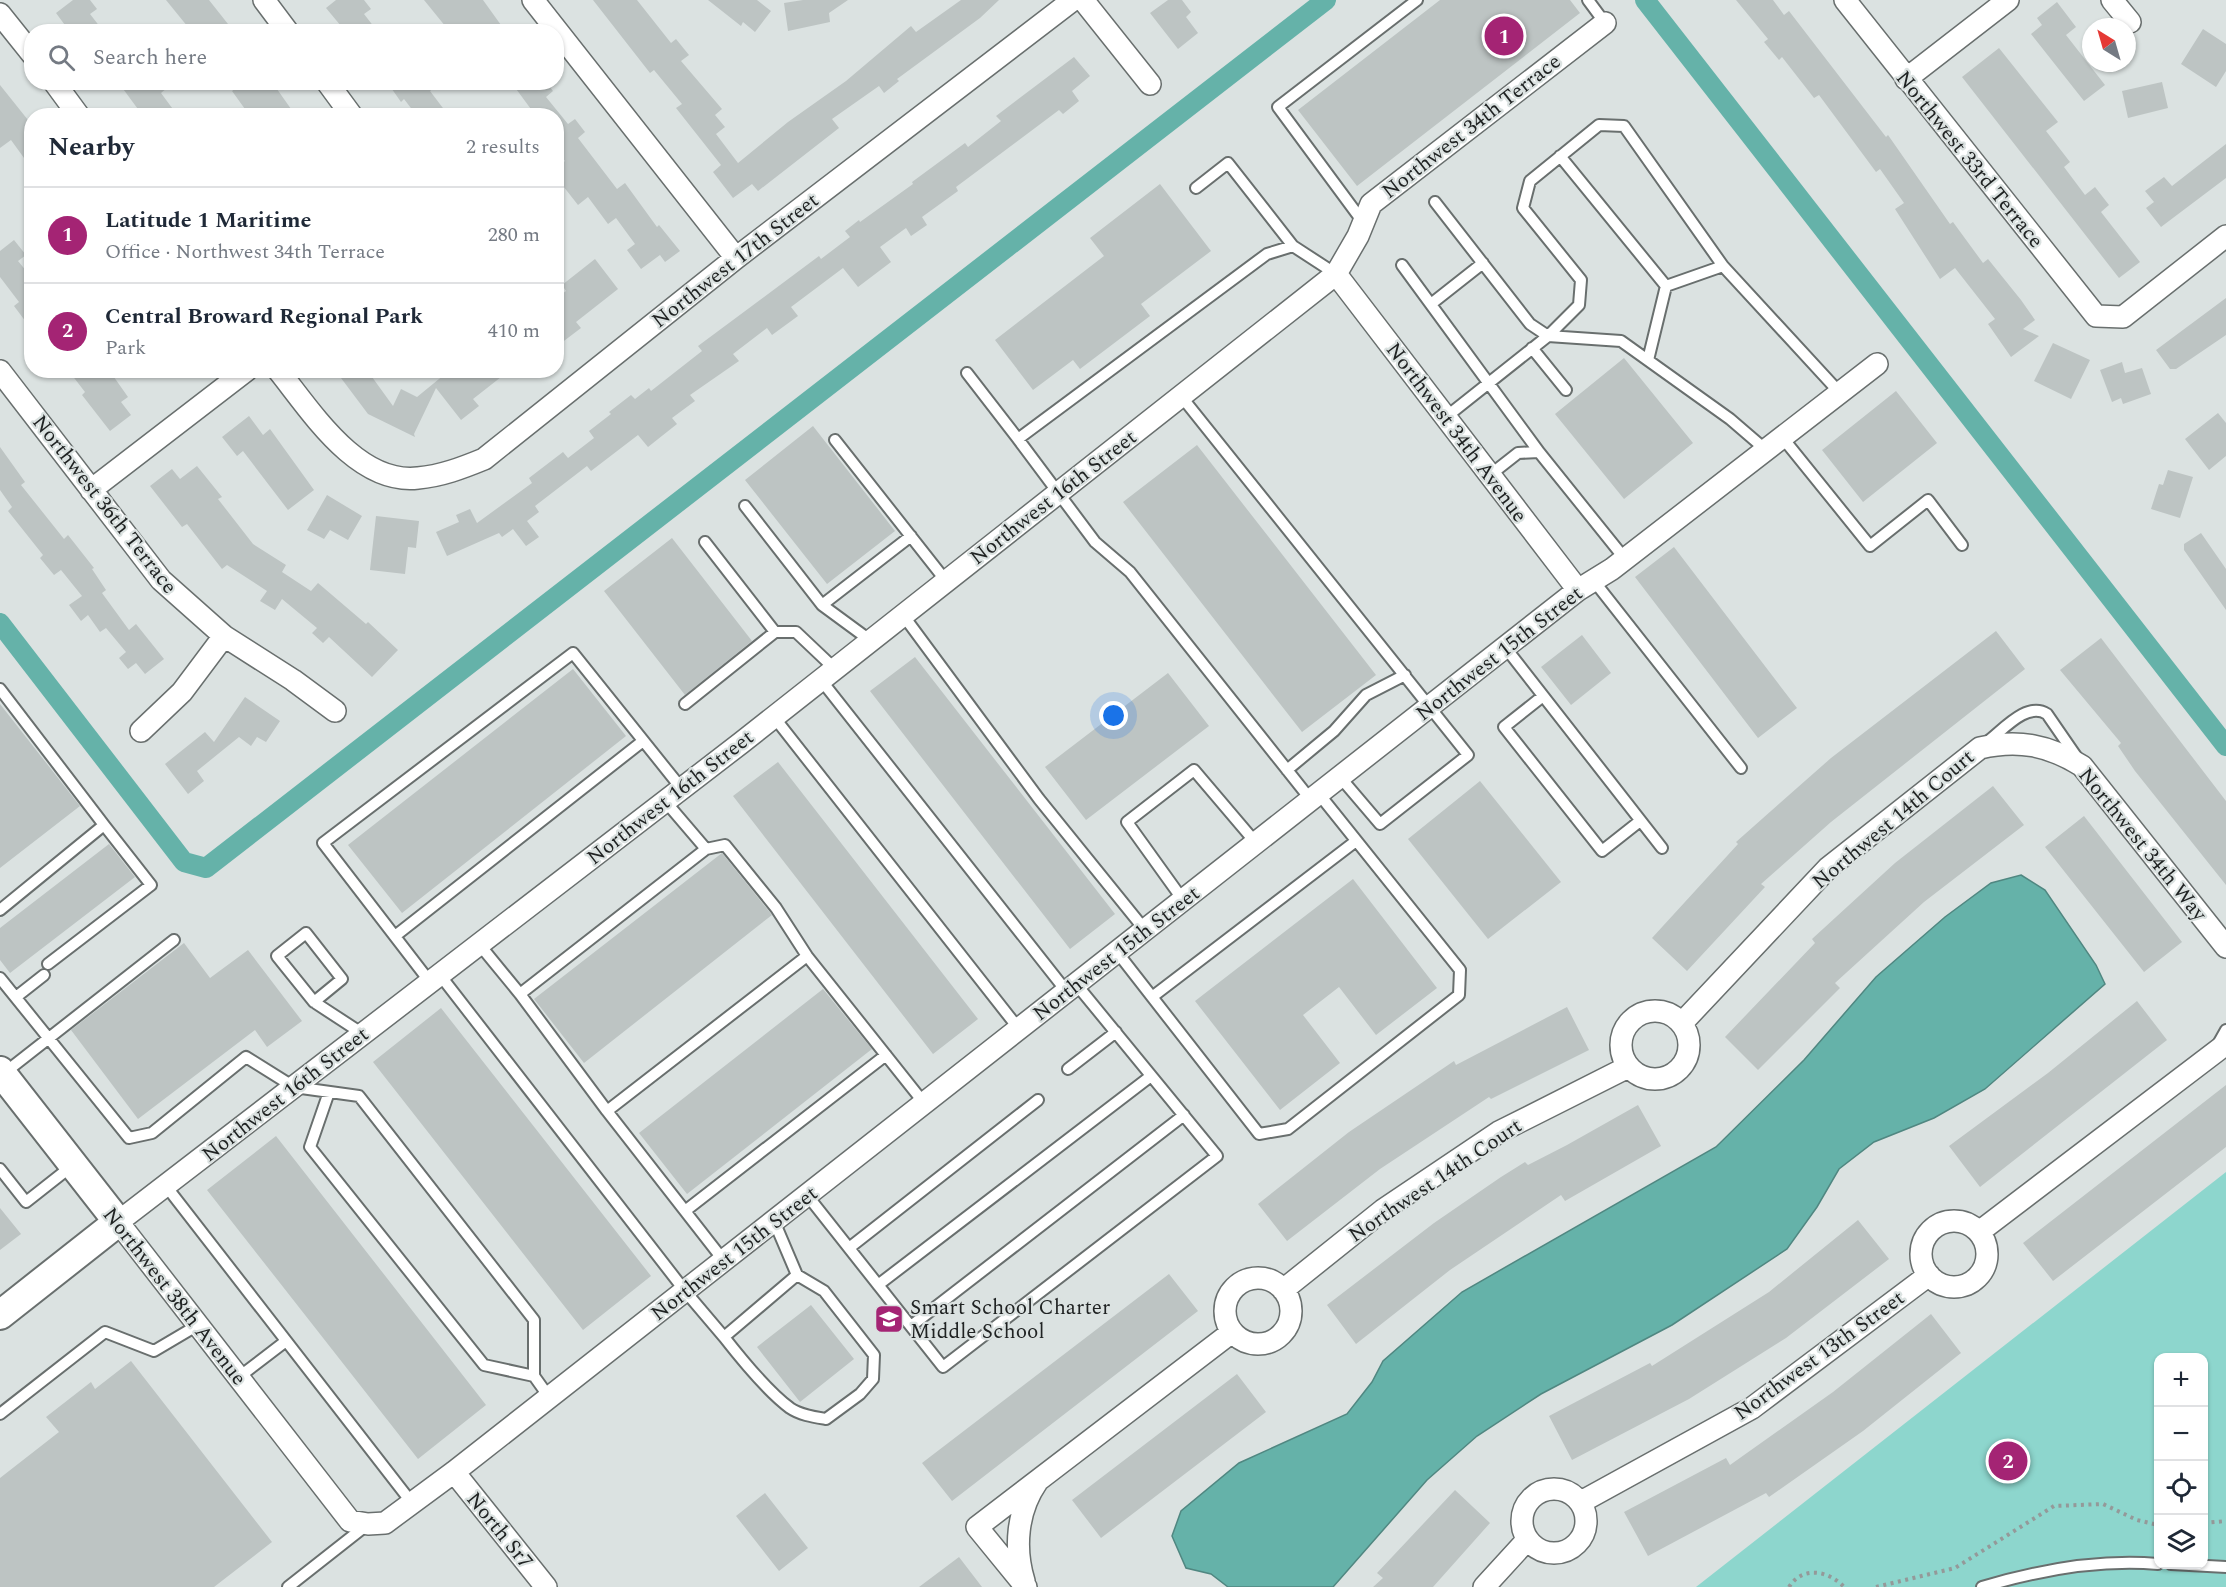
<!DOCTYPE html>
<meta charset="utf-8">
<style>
body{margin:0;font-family:Spectral,serif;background:#f6f6f7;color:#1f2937}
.controls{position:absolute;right:18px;bottom:18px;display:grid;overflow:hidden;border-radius:12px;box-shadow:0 2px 4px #0004}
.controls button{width:54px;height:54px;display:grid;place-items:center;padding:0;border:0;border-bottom:2px solid #e0e1e3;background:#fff;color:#1f2937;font:30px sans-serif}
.compass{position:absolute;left:2082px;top:18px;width:54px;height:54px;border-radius:50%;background:#fff;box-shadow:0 2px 4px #0004;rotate:323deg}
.you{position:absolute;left:1114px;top:716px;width:21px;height:21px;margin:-15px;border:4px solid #fff;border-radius:50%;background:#1a73e8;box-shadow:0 0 0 9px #1a73e833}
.badge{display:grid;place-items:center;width:39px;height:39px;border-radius:50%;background:#a42474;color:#fff;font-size:20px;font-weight:700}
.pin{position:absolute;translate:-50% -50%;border:3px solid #fff;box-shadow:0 2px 6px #0006}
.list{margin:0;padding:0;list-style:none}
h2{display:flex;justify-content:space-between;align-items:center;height:78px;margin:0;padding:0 24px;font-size:26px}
h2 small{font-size:20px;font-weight:400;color:#747a83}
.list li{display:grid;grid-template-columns:39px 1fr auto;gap:18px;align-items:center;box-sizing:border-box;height:96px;padding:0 24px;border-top:2px solid #e0e1e3}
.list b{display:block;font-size:22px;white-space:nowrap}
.list p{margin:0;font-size:20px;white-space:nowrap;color:#747a83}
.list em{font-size:20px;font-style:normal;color:#747a83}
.icon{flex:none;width:33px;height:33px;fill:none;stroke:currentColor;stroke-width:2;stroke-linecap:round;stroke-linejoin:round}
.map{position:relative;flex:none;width:2226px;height:1587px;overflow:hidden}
.search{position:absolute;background:#fff;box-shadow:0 2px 4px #0004;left:24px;top:24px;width:540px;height:66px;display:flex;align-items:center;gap:15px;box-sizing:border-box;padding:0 21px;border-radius:24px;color:#747a83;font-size:22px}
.panel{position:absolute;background:#fff;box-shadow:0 2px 4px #0004;left:24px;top:108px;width:540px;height:270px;border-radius:24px}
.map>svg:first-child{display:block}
.green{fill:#8dd6cd;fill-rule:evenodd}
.water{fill:#65b2a9;stroke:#508781;stroke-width:1.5}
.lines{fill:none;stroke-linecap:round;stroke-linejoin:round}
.canal{stroke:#65b2a9;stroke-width:20}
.building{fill:#bdc4c3}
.lane-casing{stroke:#696f6e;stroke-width:14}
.street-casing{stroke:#696f6e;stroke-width:24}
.secondary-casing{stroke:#696f6e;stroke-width:32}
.path{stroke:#949999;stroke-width:4;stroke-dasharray:3 4.5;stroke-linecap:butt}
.lane{stroke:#fff;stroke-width:10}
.street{stroke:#fff;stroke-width:21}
.secondary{stroke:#fff;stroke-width:28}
.labels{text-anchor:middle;stroke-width:4.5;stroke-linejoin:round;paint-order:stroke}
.street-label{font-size:21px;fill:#202323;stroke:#dbe2e1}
.poi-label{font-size:21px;fill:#202323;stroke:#dbe2e1;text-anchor:start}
</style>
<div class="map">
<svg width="2226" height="1587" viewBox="0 0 2226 1587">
<rect width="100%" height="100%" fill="#dbe2e1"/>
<path class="green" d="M2226 1172V1587H1696ZM2158 1358H2204V1564H2158Z"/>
<path class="water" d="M2021 875 2045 890 2096 965 2105 984 1985 1089 1934 1118 1874 1142 1839 1169 1817 1207 1787 1249 1672 1325 1541 1394 1477 1436 1427 1480 1333 1587H1228L1211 1574 1186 1568 1172 1536 1181 1511 1239 1463 1347 1414 1372 1382 1383 1361 1462 1292 1716 1147 1804 1060 1876 977 1945 917 1991 883Z"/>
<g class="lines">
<path class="canal" d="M1645 0 2226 746
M0 623 184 862 206 868 1326 0"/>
</g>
<path class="building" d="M73 0H90L97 9 90 14 104 32H70L56 13Z
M166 0H209L228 24 219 32H192Z
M336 0H364L371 9 364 14 378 32H346L326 8Z
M424 0H483L506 32H450Z
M593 0H637L671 43 676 39 689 55 681 61 722 109 715 115 725 127 716 134 738 163 788 122 846 81 911 26 916 32 961 0H999L980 18 897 79 899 81 884 93 879 86 832 119 839 128 758 191 752 184 733 198 713 172 721 165 676 108 682 104 654 70 650 73Z
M708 0H757L771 11 755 32 743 22 741 26Z
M803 0H848L829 13 830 22 788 31 784 3Z
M1168 0H1182L1191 12 1186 17 1198 33 1178 49 1150 13Z
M1440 0H1570L1580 13 1357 186 1298 110Z
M1736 0H1773L1784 15 1789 11 1886 137 1888 135 1950 224 1953 222 1983 263 1988 259 2021 300 2035 320 2023 329 2039 336 2011 357 1988 324 1995 319 1955 268 1940 279 1895 209 1904 203 1880 169 1876 172 1819 95 1814 98 1782 57 1779 60 1764 42 1768 39Z
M2057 2 2076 27 2066 35 2105 85 2084 101 2031 34 2042 25 2037 18Z
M2203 29 2226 44V71L2216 87 2181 64Z
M1999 48 2058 122 2046 131 2070 162 2064 167 2085 195 2095 187 2109 205 2101 212 2140 262 2119 278 1962 77Z
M1074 57 1090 76 1072 91 1079 101 1063 114 1059 110 956 187 958 191 922 217 927 225 911 236 906 228 880 247 891 262 858 287 843 268 791 307 798 316 772 335 767 328 733 354 739 361 690 395 695 401 672 418 677 424 648 447 638 435 591 471 587 466 535 506 539 512 527 521 539 537 526 546 513 529 502 537 499 533 447 556 436 532 459 522 456 515 470 509 477 523 532 483 529 478 563 452 568 458 594 438 589 431 611 414 609 412 631 395 635 399 649 388 651 391 702 351 698 346 819 256 821 259 850 237 845 231 859 220 860 222 913 184 912 182 965 143 968 147 1001 121 996 116Z
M118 82H174L161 93 178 116H143Z
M244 82H272L296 116H250L232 91Z
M387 82H440L430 91 449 116H417L404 99 401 102Z
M511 82H546L553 91 546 97 568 124 575 119 585 132 578 138 617 189 625 183 657 227 659 225 680 251 665 262 660 255 641 269 627 250 635 244 616 218 608 224 588 197 578 205 556 177V167L565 161 556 151V116H536Z
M2162 82 2168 108 2128 118 2122 91Z
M0 85 32 125V169L11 140 0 148Z
M2226 144V178L2161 227 2146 208 2154 202 2145 191 2164 177 2172 186Z
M1160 184 1211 251 1141 304 1150 316 1080 369 1073 360 1033 390 995 340 1104 256 1090 238Z
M14 240 26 255 18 261 32 278V330L14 306 19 302 0 277V251Z
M595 259 618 289 576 322 581 328 556 347V298L566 291 562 285Z
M2226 298V335L2176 369H2170L2156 350Z
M2053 343 2090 360 2071 399 2034 381Z
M1624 358 1693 443 1624 499 1555 414Z
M2122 362 2125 373 2142 368 2151 394 2123 404 2121 398 2112 402 2100 370Z
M68 370H109L128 397 121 402 131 415 110 431 82 395 85 392Z
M335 370H367L393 406 401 389 417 397 450 370H510L473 399 479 406 461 420 436 388 414 434 415 437 368 414Z
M1896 391 1937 443 1863 502 1822 450Z
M2218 413 2226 423V456L2209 470 2185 439Z
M249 416 263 435 270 429 314 490 288 510 243 451 237 456 222 437Z
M813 426 895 531 827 584 745 480Z
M1197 445 1376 675 1302 732 1123 502Z
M0 447 25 482 21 485 64 539 68 535 94 568 92 569 106 590 102 593 129 630 136 624 164 659 145 674 136 663 128 669 119 658 126 652 106 628 100 632 88 615 81 621 69 605 82 596 61 570 54 575 40 558 43 555 8 511 12 507 0 490Z
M197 466 222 497 218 499 253 544 286 565 282 572 311 591 318 583 366 624 368 622 398 650 372 677 329 637 323 643 312 633 317 628 282 599 275 610 260 601 267 591 227 565 222 569 187 524 182 527 150 486 172 469 180 479Z
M2168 470 2193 477 2180 518 2151 509 2159 484 2163 485Z
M327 495 362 516 348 540 330 530 324 539 307 530Z
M376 516 419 521 416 548 408 547 405 574 370 570Z
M2201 533 2226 569V610L2184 550V544Z
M672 538 752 641 685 695 604 591Z
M1674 547 1797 708 1758 738 1635 577Z
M1996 631 2025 669 1831 822 1761 884 1765 887 1687 971 1652 938 1738 844 1736 842 1831 758Z
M1582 635 1611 673 1571 705 1541 667Z
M2101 638 2226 801V885L2135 771 2118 746 2121 743 2060 670Z
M915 657 1115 914 1070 949 870 691Z
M573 669 626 736 402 913 348 845Z
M1168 673 1209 726 1086 820 1045 767Z
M245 697 280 721 266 742 257 737 251 746 239 737 197 771 204 781 188 794 165 764 205 732 214 742Z
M0 704 80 806 0 868Z
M778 762 978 1019 933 1054 733 796Z
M1480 781 1561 882 1488 939 1408 839Z
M1993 786 2024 825 1924 902 1835 983 1840 988 1758 1070 1725 1037 1815 943 1812 939 1895 863Z
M2084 816 2182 942 2144 972 2045 847Z
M109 844 135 877 10 973 0 960V928Z
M722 853 772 915 584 1063 534 999Z
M1353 879 1437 988 1376 1035 1339 987 1303 1015 1340 1063 1280 1110 1195 1001Z
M184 943 210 978 248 950 302 1021 267 1047 255 1030 138 1119 71 1030Z
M823 989 872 1049 687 1194 639 1133Z
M2137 1001 2167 1040 1980 1187 1949 1146 2048 1073Z
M1567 1007 1589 1050 1491 1099 1489 1097 1380 1169 1287 1241 1258 1204 1349 1132 1454 1061 1456 1065Z
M441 1008 651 1276 583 1330 373 1062Z
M2226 1085V1147L2053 1281 2023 1243Z
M1638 1105 1661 1146 1565 1201 1561 1195 1450 1270 1356 1344 1327 1305 1434 1223 1501 1177 1525 1162 1528 1165 1567 1145Z
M276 1136 486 1405 418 1459 207 1190Z
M0 1208 21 1234 0 1250Z
M1858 1220 1889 1259 1786 1338 1689 1399 1572 1460 1549 1416 1650 1363 1652 1366 1769 1292Z
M1169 1274 1198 1311 952 1501 922 1463Z
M811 1305 854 1359 800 1402 757 1347Z
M1931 1314 1961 1353 1863 1431 1769 1497 1766 1493 1648 1556 1624 1512 1726 1458 1730 1465 1833 1392Z
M131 1361 272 1542 214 1587H0V1478L59 1432 46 1417 91 1382 95 1389Z
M1237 1374 1266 1412 1101 1538 1072 1500Z
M1455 1490 1490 1523 1433 1587H1373L1383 1578 1377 1573Z
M765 1493 808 1548 779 1571 736 1516Z
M959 1557 982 1587H919Z"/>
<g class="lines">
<g class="lane-casing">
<path id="lane" d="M1588 0 1605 23
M1560 156 1666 286 1648 360
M1196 188 1228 163 1293 246 1336 274
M1435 202 1530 324 1548 336 1579 305 1581 280 1523 208 1530 181 1599 125 1624 126 1723 266 1840 393
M1363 222 1278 107 1417 0
M1293 246 1267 254 1018 439 1095 542 1130 572 1311 800
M1402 265 1539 452
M1666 286 1723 266
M1431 304 1483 263
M1532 348 1566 390
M967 373 1018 439
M1181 396 1468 755 1380 824 1340 777
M1446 417 1548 336 1621 341 1730 419 1766 450
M1782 437 1870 546 1928 500 1962 545
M835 440 946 581
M1490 475 1518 453 1539 452 1625 559
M745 506 822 605 911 536
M705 542 775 632H796L835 669
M1594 581 1741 768
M822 605 871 641
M903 615 1039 799 1145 930
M1505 647 1662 848
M821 680 1067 992
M0 689 104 825 0 910
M1543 696 1504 727 1602 851 1640 821
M685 704 775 632
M774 717 1019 1029
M1987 742C2003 730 2027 701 2047 714L2078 759
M1287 770 1334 731 1366 695 1405 675
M706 849 725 845 776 908 807 956
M1183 900 1127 822 1194 770 1256 843
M395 936 643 741
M479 944 520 994 706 849 665 801
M1117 952 1259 1134 1288 1129 1459 995 1460 970 1319 794
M48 964 151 885 104 825
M440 975 685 1291 724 1337 797 1275 774 1221
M0 978 129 1138 152 1133 246 1057 294 1087 359 1096 534 1320V1376L549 1397
M430 982 323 843 573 653 682 789
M520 994 607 1111
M16 997 44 975
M1152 997 1356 841
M314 1002 342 979 306 933 277 956 314 1002 363 1034
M2217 1046 2226 1030
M1068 1069 1116 1032
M3 1074 174 940
M329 1092 310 1147 484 1365 534 1376
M0 1169 26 1202 73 1165
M166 1186 412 1503
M807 1195 943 1367 1217 1156 1076 984
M685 1211 886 1055
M849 1248 1038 1100
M724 1261 607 1111 807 956 924 1103
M878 1285 1151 1076
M911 1326 1184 1115
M724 1337C742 1360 767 1391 790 1408 800 1415 814 1417 826 1419L860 1394 873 1379 874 1355 824 1291 797 1275
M239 1377 286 1341
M0 1414 105 1332 154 1351 198 1325
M2171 1564 2226 1567
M288 1587 368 1524
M1982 1587C2039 1570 2099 1559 2158 1564"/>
</g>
<g class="street-casing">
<path id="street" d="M264 0 288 32
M533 0 736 258
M1083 0 1150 84
M1845 0 2096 316 2123 317 2226 236
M2112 0 2130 22
M0 14 32 54
M1605 23 1371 204 1358 236 1336 274 741 743 118 1222 350 1521 368 1524 385 1523 454 1472 1578 590 1612 569 1877 364
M1906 79 2008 0
M54 82 79 116
M327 82 352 116
M1336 274 1578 590
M278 370C311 411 357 485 418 478 441 476 462 468 484 459L736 258 1073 0
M0 371 161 580 224 636 293 680 335 711
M91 490 247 370
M141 731 182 692 224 636
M1621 1045a34 34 0 1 1 68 0a34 34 0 1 1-68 0Z
M1682 1023 1828 868 1980 748C2018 739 2049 745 2082 766L2226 947
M1921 1254a33 33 0 1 1 66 0a33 33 0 1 1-66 0Z
M1979 1232 2226 1044
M1225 1311a33 33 0 1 1 66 0a33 33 0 1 1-66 0Z
M1283 1290 1383 1210 1499 1132 1628 1067
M454 1472 546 1587
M1522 1521a32 32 0 1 1 64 0a32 32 0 1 1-64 0Z
M1581 1502 1752 1408 1929 1275
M1024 1581C1014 1548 1017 1511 1037 1482
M1026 1587 977 1527 1232 1332
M1484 1587 1527 1540"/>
</g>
<g class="secondary-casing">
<path id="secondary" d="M0 1071 118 1222 0 1315"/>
</g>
<path class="path" d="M2204 1523 2226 1521
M1789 1587C1803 1565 1829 1571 1844 1587
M1876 1587 1955 1568 2054 1506 2103 1504 2137 1520 2158 1525"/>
<use href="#lane" class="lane"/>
<use href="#street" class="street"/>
<use href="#secondary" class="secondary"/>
</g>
<defs>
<g id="school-square" transform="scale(1.5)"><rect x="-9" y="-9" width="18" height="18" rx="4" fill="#a42474" stroke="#dbe2e1"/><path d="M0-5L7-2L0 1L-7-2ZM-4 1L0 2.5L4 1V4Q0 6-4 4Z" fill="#fff"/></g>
</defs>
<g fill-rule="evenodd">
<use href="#school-square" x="889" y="1319"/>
</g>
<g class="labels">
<g class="street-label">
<text transform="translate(1471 126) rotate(-38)" y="7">Northwest 34th Terrace</text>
<text transform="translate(1970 159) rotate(51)" y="7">Northwest 33rd Terrace</text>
<text transform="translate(735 260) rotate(-38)" y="7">Northwest 17th Street</text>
<text transform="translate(1457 432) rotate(53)" y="7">Northwest 34th Avenue</text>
<text transform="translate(1053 497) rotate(-38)" y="7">Northwest 16th Street</text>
<text transform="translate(105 504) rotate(52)" y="7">Northwest 36th Terrace</text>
<text transform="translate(1499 653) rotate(-38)" y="7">Northwest 15th Street</text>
<text transform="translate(670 797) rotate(-38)" y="7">Northwest 16th Street</text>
<text transform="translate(1893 819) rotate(-40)" y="7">Northwest 14th Court</text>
<text transform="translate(2143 844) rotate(51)" y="7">Northwest 34th Way</text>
<text transform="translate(1116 953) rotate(-38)" y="7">Northwest 15th Street</text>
<text transform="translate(285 1094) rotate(-38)" y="7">Northwest 16th Street</text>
<text transform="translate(1435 1180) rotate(-34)" y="7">Northwest 14th Court</text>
<text transform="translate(734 1253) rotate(-38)" y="7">Northwest 15th Street</text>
<text transform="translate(175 1296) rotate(52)" y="7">Northwest 38th Avenue</text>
<text transform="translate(1819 1355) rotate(-36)" y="7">Northwest 13th Street</text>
<text transform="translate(500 1530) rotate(51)" y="7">North Sr7</text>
</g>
<g class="poi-label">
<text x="910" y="1314">Smart School Charter<tspan x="910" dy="24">Middle School</tspan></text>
</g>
</g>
</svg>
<div class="controls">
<button>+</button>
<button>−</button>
<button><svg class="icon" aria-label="locate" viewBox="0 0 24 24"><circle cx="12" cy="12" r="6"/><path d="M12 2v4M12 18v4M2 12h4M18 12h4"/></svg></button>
<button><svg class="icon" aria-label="layers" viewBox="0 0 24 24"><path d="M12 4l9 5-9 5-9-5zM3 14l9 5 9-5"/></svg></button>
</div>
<svg class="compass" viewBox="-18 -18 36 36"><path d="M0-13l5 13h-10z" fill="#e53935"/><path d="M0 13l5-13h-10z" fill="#747a83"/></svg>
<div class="you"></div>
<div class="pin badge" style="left:1504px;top:36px">1</div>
<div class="pin badge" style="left:2008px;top:1461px">2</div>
<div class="search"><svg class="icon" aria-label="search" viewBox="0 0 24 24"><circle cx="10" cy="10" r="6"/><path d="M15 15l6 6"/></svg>Search here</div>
<section class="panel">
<h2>Nearby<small>2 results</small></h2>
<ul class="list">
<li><span class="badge">1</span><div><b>Latitude 1 Maritime</b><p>Office · Northwest 34th Terrace</p></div><em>280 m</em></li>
<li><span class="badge">2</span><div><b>Central Broward Regional Park</b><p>Park</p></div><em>410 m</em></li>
</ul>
</section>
</div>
